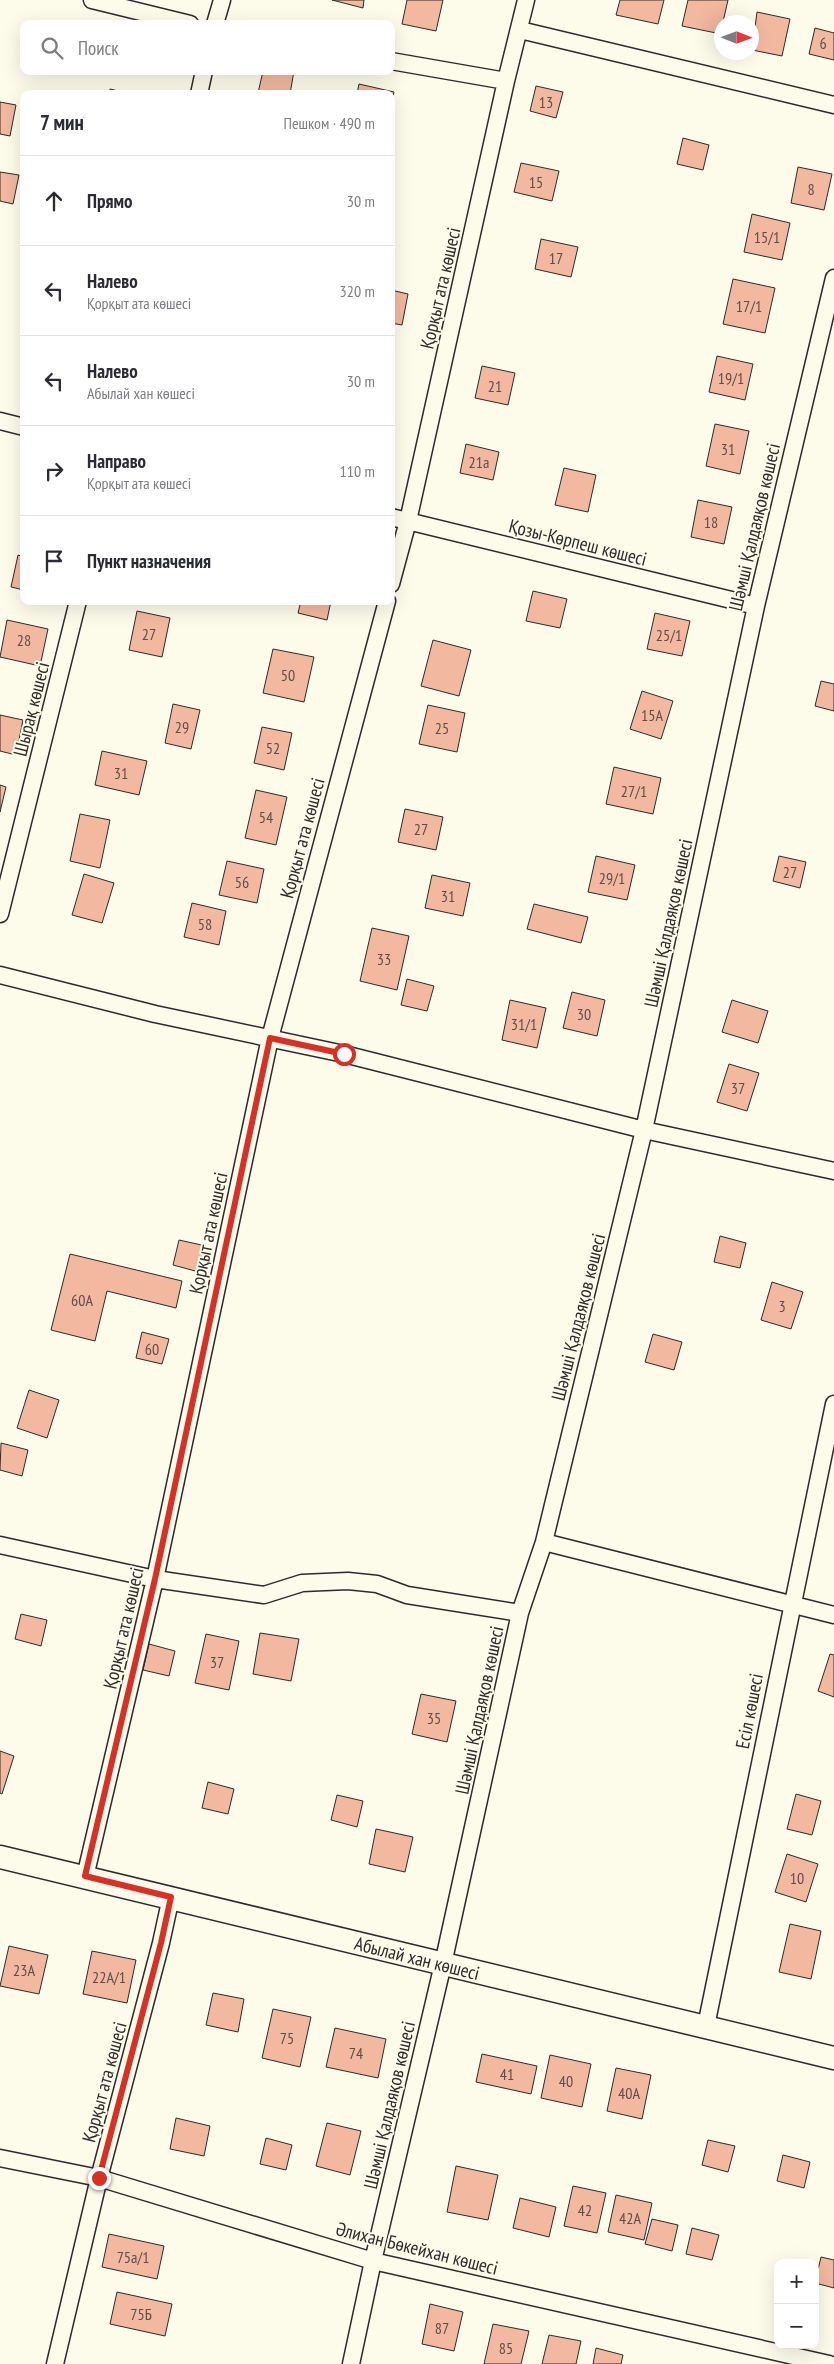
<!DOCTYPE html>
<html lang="ru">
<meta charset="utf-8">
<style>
body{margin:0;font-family:"PT Sans Narrow",sans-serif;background:#f2f2f3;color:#2b2b33}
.controls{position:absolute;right:15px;bottom:15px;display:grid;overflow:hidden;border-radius:10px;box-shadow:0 5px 20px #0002}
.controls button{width:45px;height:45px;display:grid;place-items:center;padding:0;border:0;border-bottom:1px solid #e1e1e2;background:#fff;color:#2b2b33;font:25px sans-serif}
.compass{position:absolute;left:714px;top:15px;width:45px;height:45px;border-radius:50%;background:#fff;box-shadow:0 5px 20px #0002;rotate:91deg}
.stop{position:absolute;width:15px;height:15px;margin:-11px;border:4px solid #d93025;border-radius:50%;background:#fff}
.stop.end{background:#d93025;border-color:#fff;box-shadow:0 1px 5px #0008}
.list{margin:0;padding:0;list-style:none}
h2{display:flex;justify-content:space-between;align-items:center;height:65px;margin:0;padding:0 20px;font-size:21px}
h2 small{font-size:16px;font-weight:400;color:#7c7c81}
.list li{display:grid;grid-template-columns:32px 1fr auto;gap:15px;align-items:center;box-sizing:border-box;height:90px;padding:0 20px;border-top:1px solid #e1e1e2}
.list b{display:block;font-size:19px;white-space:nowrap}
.list p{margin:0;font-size:16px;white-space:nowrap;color:#7c7c81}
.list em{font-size:16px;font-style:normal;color:#7c7c81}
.icon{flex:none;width:28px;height:28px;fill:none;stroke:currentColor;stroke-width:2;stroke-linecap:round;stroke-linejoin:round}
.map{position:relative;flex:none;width:834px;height:2364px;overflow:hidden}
.search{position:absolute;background:#fff;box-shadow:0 5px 20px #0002;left:20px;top:20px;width:375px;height:55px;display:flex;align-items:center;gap:12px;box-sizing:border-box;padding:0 18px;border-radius:10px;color:#7c7c81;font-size:19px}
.panel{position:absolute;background:#fff;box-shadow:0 5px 20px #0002;left:20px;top:90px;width:375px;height:515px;border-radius:10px}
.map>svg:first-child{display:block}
.building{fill:#f2b8a0;stroke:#2b2b2b}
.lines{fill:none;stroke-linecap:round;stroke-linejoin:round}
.street-casing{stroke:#2b2b2b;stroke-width:19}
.secondary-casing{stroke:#2b2b2b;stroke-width:25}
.street{stroke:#fdfbea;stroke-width:16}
.secondary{stroke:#fdfbea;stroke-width:22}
.route{stroke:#d93025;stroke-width:6}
.labels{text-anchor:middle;stroke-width:4;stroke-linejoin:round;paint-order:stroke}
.number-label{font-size:16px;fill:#5d4e48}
.street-label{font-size:19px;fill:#2b2b2b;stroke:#fdfbea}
</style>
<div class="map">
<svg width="834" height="2364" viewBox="0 0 834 2364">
<rect width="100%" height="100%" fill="#fdfbea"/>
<path class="building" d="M332 0H364L363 8Z
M407 0H443L436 31 402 24Z
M620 0H664L658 24 616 15Z
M688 0H728L723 22H722L721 34 682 26Z
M757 12 790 19 782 56 752 50Z
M815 28 834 33V60L809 54Z
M263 71H294L290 94 258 93Z
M359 84 394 92 391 104V94H357Z
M536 86 563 92 556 118 530 111Z
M110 89 131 94H109Z
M0 102 16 105 10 136 0 134Z
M683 138 709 145 703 170 677 164Z
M521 163 559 171 552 201 514 192Z
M798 167 832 174 824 210 791 203Z
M0 172 19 175 13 204 0 201Z
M752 214 790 223 782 260 744 252Z
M541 239 578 247 571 277 535 269Z
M733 279 775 288 765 333 723 324Z
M391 290 408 294 402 325 391 323Z
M717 356 753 364 745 400 709 392Z
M482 366 515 373 508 405 475 398Z
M715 424 749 431 740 474 706 466Z
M466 444 499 452 493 480 460 473Z
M564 468 596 475 588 512 555 505Z
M698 500 732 507 724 544 691 537Z
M18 555 24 557V590L11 587Z
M533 591 567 599 560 628 526 621Z
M301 601H331L327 620 298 613Z
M137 611 170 618 162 657 129 650Z
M655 613 690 621 682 656 647 649Z
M7 620 48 629 40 666 0 657Z
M433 640 471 650 459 696 421 686Z
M273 649 314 657 304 702 263 693Z
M821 681 834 684V711L815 706Z
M642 691 673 701 661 739 630 729Z
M173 704 200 710 191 749 165 743Z
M428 705 465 713 457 752 419 744Z
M0 715 23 720 16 755 0 751Z
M262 727 292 733 284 770 254 763Z
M102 751 147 761 139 795 95 785Z
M614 767 661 778 653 814 606 804Z
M0 785 6 787 0 812Z
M256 790 287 797 276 845 245 838Z
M405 809 443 817 436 850 398 842Z
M80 814 110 820 100 868 70 861Z
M596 856 635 865 627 900 588 892Z
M779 856 806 862 800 888 773 881Z
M227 861 264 869 257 903 219 895Z
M84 874 114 883 102 923 72 915Z
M432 875 470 883 463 916 425 908Z
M192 903 226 911 219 945 184 937Z
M534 904 588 917 581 943 527 929Z
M372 928 409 936 397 990 360 981Z
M407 979 434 986 427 1011 401 1005Z
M572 992 605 1000 597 1036 563 1028Z
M510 1000 546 1008 537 1048 502 1040Z
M732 1000 768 1011 758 1043 722 1032Z
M729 1064 759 1073 747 1111 717 1102Z
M720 1236 746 1243 740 1268 714 1262Z
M179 1240 206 1246 199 1272 173 1265Z
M70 1254 182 1281 176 1308 107 1291 95 1341 51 1330Z
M772 1282 803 1292 791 1329 761 1320Z
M142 1332 169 1339 162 1364 136 1358Z
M653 1334 682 1342 674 1370 645 1362Z
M29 1390 59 1400 47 1438 17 1428Z
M1 1443 28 1450 22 1476 0 1470Z
M21 1614 47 1620 41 1646 15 1639Z
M260 1633 299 1639 291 1681 253 1674Z
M206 1634 239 1641 229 1690 195 1683Z
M149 1644 175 1651 169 1676 143 1670Z
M830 1654 834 1655V1697L818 1691Z
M421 1694 456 1701 447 1742 412 1734Z
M0 1751 14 1756 2 1794 0 1793Z
M208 1782 234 1789 228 1814 202 1808Z
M796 1794 821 1801 812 1835 787 1829Z
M337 1795 363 1801 357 1827 331 1820Z
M376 1829 413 1837 405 1872 369 1864Z
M787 1854 818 1864 806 1902 775 1892Z
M790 1924 821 1931 811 1979 779 1972Z
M9 1946 48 1955 39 1994 0 1986Z
M92 1951 136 1960 127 2003 83 1994Z
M213 1993 244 1999 238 2032 206 2025Z
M273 2009 311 2017 300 2067 262 2058Z
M335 2028 386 2039 378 2078 326 2067Z
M482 2054 537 2066 531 2094 476 2082Z
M550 2055 591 2064 582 2107 541 2098Z
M616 2068 651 2075 642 2119 607 2111Z
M176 2118 210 2126 204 2156 170 2149Z
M327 2123 361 2131 350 2175 316 2166Z
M266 2138 292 2145 286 2170 260 2164Z
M708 2140 735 2146 728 2172 702 2165Z
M783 2155 810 2162 804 2188 777 2181Z
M456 2166 498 2175 488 2220 447 2212Z
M573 2186 606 2193 597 2233 564 2226Z
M616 2195 652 2203 644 2240 608 2232Z
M520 2198 556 2207 549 2237 513 2228Z
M652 2219 678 2225 672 2251 645 2244Z
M692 2228 719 2235 712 2260 686 2254Z
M109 2234 164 2246 157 2279 102 2267Z
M821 2257 834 2260V2288L815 2283Z
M117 2292 172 2304 165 2336 110 2324Z
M430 2304 463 2312 454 2351 422 2344Z
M493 2324 529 2331 521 2364H484Z
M549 2335 581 2341 576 2364H542Z
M596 2348 623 2355 621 2364H593Z"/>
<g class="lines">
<g class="street-casing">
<path id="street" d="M92 0 190 24
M215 24 222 0
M520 30 834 105
M391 61 506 81
M199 94 204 71
M0 421 24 427
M391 517 756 606
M391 584 408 521 506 81 526 0
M0 914 78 601
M0 975 155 1014 344 1054 644 1130 834 1171
M544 1542 834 1615
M0 1545 155 1579 264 1595 302 1583 348 1581 377 1584 407 1595 520 1613
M85 1877 155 1579 270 1038 387 601
M706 2026 834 1404
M0 2158 99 2178 373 2261 829 2364
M55 2364 99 2178 161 1943 171 1897
M351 2364 373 2261 443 1964 520 1613 544 1542 644 1130 756 606 834 278"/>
</g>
<g class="secondary-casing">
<path id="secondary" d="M0 1857 834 2058"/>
</g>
<use href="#street" class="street"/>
<use href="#secondary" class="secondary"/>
</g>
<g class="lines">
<path class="route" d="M99 2178 161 1943 171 1897 85 1876 155 1579 270 1038 344 1054"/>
</g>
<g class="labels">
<g class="number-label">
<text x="823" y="49">6</text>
<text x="546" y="108">13</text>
<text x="536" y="188">15</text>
<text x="811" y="195">8</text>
<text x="767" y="243">15/1</text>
<text x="556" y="264">17</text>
<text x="749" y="312">17/1</text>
<text x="731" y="384">19/1</text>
<text x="495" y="392">21</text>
<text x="728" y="455">31</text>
<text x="479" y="468">21а</text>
<text x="711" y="528">18</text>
<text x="149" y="640">27</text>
<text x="669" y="641">25/1</text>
<text x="24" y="646">28</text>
<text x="288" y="681">50</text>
<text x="652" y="721">15А</text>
<text x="182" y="733">29</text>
<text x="442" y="734">25</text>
<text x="273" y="754">52</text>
<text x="121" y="779">31</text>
<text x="634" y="797">27/1</text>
<text x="266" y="823">54</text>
<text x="421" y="835">27</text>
<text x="790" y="878">27</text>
<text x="612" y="884">29/1</text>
<text x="242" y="888">56</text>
<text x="448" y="902">31</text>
<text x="205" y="930">58</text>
<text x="384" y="965">33</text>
<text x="584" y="1020">30</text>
<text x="524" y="1030">31/1</text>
<text x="738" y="1094">37</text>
<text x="82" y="1306">60А</text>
<text x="782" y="1312">3</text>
<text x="152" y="1355">60</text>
<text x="217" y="1668">37</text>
<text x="434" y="1724">35</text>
<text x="797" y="1884">10</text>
<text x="24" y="1976">23А</text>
<text x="109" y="1983">22А/1</text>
<text x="287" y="2044">75</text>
<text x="356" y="2059">74</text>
<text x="507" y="2080">41</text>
<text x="566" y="2087">40</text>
<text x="629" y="2099">40А</text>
<text x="585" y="2216">42</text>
<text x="630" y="2224">42А</text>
<text x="133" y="2263">75а/1</text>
<text x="141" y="2320">75Б</text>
<text x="442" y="2334">87</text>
<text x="506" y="2354">85</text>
</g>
<g class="street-label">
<text transform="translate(440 288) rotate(-77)" y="7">Қорқыт ата көшесі</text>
<text transform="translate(754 527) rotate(-77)" y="7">Шәмші Қалдаяқов көшесі</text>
<text transform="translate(578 542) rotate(14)" y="7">Қозы-Көрпеш көшесі</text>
<text transform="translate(31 709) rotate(-76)" y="7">Шырақ көшесі</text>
<text transform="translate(302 838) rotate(-75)" y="7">Қорқыт ата көшесі</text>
<text transform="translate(668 923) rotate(-78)" y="7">Шәмші Қалдаяқов көшесі</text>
<text transform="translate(208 1233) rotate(-78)" y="7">Қорқыт ата көшесі</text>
<text transform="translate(578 1317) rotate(-76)" y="7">Шәмші Қалдаяқов көшесі</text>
<text transform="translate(123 1628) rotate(-77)" y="7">Қорқыт ата көшесі</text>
<text transform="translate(479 1710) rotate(-78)" y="7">Шәмші Қалдаяқов көшесі</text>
<text transform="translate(749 1711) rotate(-79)" y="7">Есіл көшесі</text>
<text transform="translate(417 1958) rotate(14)" y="7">Абылай хан көшесі</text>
<text transform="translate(104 2082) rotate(-75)" y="7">Қорқыт ата көшесі</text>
<text transform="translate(389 2105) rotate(-77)" y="7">Шәмші Қалдаяқов көшесі</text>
<text transform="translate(417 2248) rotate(14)" y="7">Әлихан Бөкейхан көшесі</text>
</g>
</g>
</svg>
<div class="controls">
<button>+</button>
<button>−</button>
</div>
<svg class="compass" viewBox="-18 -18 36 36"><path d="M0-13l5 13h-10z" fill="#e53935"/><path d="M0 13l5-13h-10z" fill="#7c7c81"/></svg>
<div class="stop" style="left:344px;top:1054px"></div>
<div class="stop end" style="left:99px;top:2178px"></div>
<div class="search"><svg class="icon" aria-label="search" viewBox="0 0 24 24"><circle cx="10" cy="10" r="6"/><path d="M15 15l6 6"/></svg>Поиск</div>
<section class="panel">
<h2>7 мин<small>Пешком · 490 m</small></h2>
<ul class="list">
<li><svg class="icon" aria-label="ahead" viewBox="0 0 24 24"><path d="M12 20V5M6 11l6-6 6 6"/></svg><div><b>Прямо</b></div><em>30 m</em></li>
<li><svg class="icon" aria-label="left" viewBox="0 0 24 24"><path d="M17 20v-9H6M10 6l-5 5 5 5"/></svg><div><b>Налево</b><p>Қорқыт ата көшесі</p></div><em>320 m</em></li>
<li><svg class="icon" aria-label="left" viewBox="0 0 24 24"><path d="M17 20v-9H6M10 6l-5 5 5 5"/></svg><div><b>Налево</b><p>Абылай хан көшесі</p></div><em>30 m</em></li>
<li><svg class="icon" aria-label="right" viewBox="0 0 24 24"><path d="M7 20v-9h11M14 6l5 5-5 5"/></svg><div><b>Направо</b><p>Қорқыт ата көшесі</p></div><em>110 m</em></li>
<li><svg class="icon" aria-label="arrive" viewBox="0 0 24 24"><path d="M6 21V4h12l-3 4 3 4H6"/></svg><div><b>Пункт назначения</b></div></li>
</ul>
</section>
</div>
